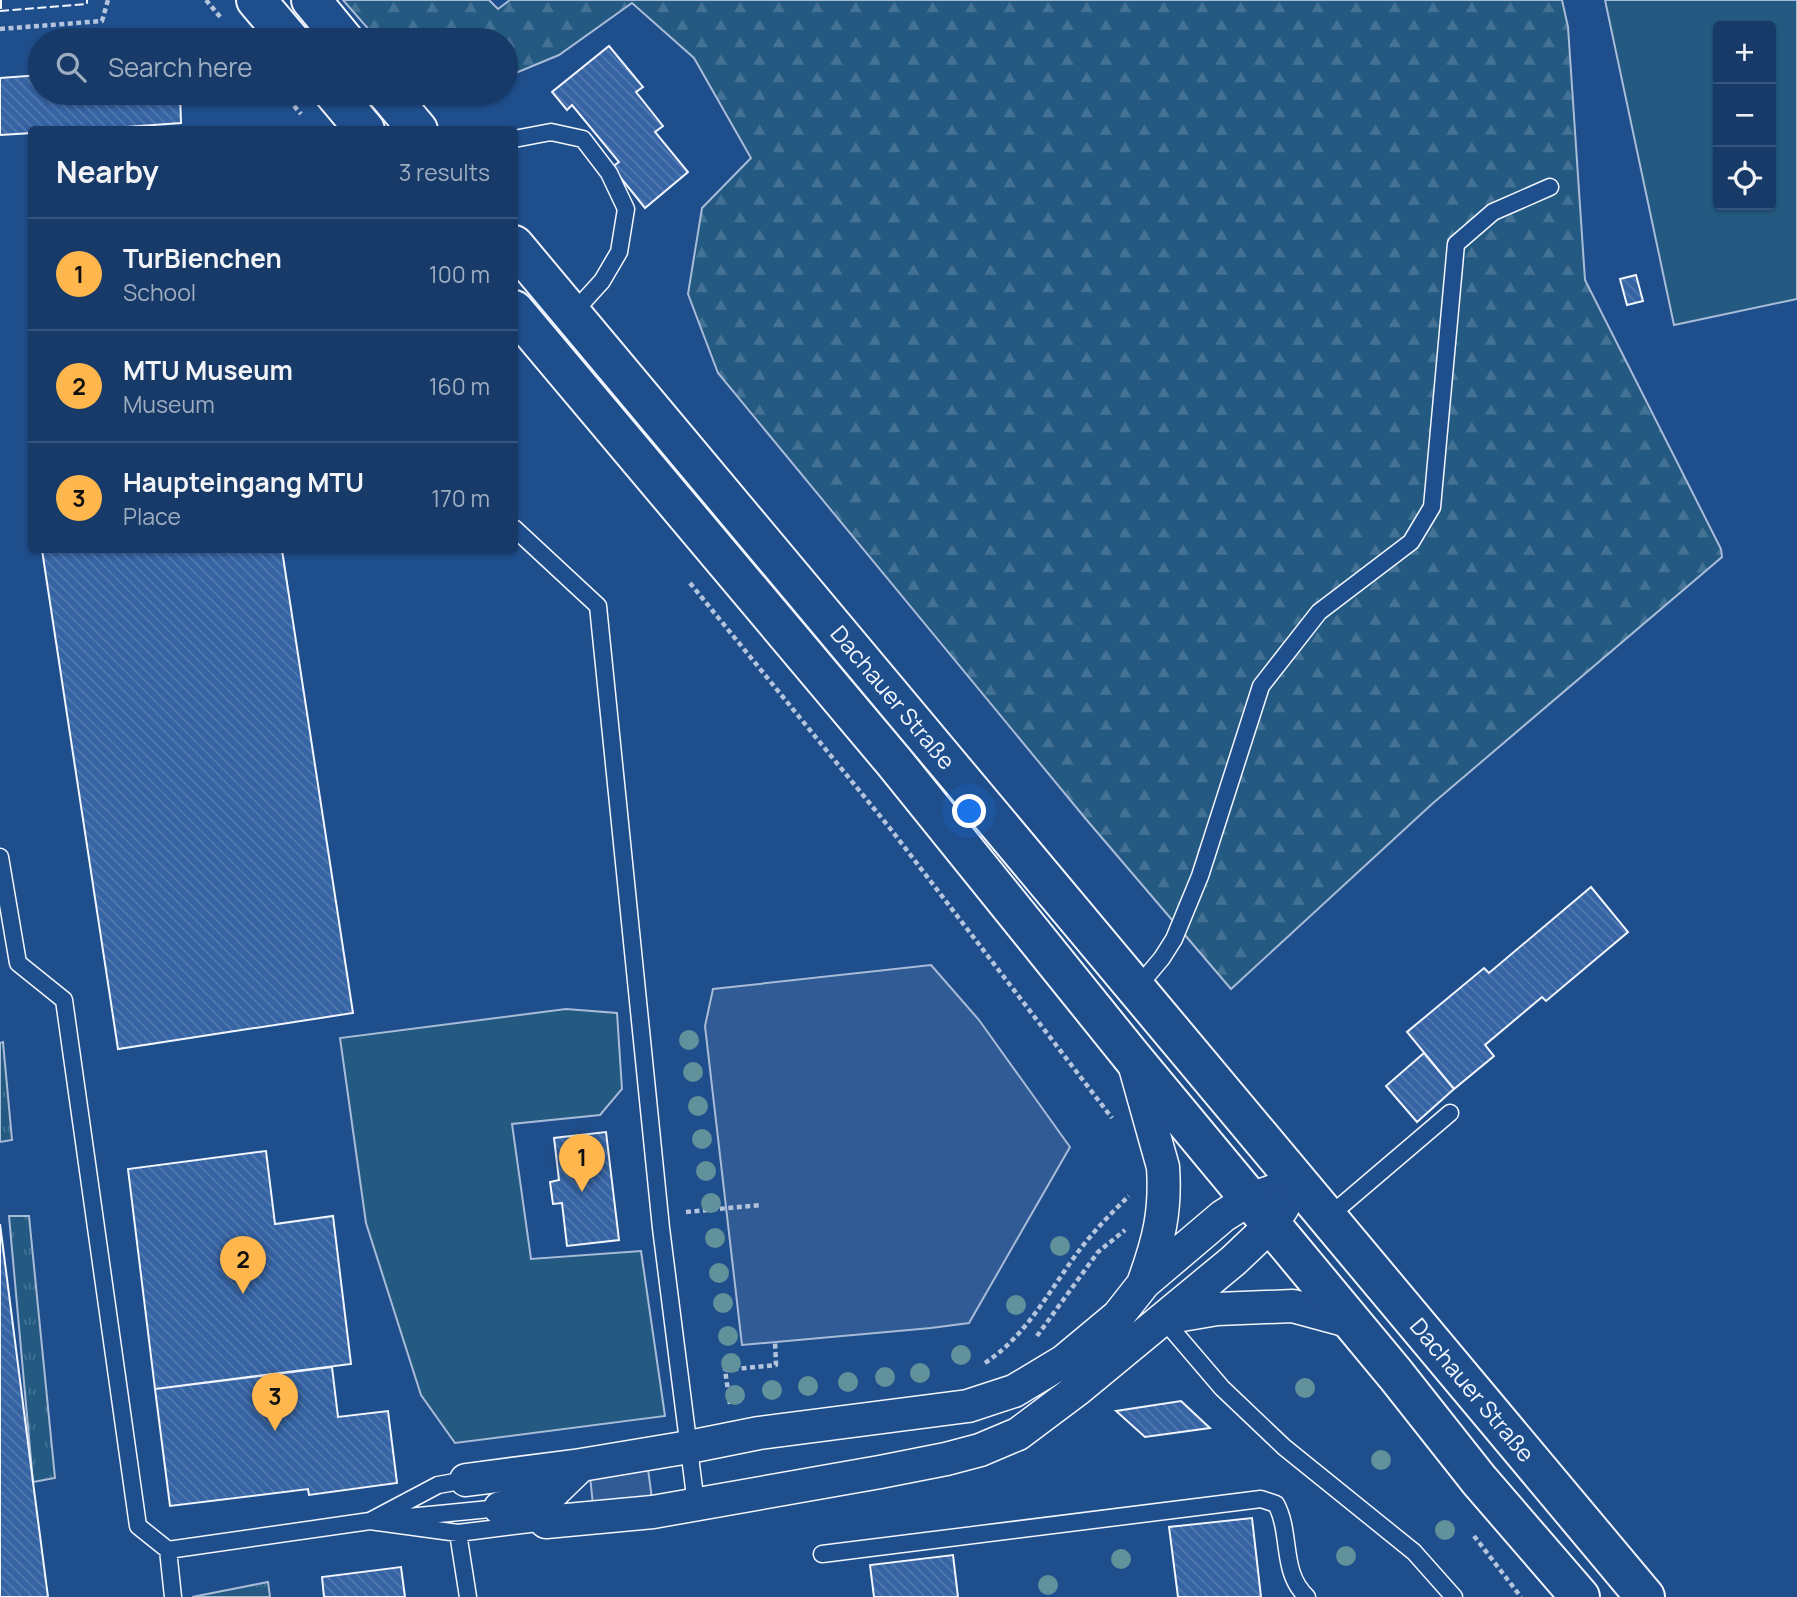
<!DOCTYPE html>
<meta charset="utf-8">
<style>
body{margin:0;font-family:Manrope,sans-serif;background:#244571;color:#f1f3f6}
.controls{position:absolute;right:21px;top:21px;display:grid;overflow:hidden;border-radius:7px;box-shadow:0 2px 5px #0004}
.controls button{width:63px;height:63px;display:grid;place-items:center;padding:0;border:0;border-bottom:2px solid #36547d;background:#173a69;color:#f1f3f6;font:35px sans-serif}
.you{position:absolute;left:970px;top:812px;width:24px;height:24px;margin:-18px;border:5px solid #fff;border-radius:50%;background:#1a73e8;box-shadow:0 0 0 10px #1a73e833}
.badge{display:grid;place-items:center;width:46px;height:46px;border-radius:50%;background:#ffb74d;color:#111;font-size:23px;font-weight:700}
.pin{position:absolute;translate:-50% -58px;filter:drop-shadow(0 2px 4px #0008)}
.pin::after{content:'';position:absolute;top:37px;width:24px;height:21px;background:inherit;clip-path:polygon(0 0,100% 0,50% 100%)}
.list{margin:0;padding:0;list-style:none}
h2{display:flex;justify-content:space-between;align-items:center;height:91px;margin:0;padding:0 28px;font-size:30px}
h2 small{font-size:23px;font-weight:400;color:#9eadc0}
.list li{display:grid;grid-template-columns:46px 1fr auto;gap:21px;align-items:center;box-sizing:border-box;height:112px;padding:0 28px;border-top:2px solid #36547d}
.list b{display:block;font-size:26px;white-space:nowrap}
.list p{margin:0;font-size:23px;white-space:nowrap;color:#9eadc0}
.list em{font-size:23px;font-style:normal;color:#9eadc0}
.icon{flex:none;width:38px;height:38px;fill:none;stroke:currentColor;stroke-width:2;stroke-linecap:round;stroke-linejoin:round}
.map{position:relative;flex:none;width:1797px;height:1597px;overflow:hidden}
.search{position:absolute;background:#173a69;box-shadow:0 2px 5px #0004;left:28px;top:28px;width:490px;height:77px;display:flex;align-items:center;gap:18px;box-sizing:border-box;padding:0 24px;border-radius:38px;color:#9eadc0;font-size:26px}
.panel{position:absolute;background:#173a69;box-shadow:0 2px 5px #0004;left:28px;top:126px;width:490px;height:427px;border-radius:7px}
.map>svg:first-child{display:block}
.grass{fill:url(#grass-tufts);stroke:#a8bbd7;stroke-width:2}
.forest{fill:url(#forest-firs);stroke:#a8bbd7;stroke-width:2}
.garden{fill:#245a82;stroke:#a8bbd7;stroke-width:2;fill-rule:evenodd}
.parking{fill:#305b95;stroke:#a8bbd7;stroke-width:2}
.building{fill:url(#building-back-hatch);stroke:#f2f6ff;stroke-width:2}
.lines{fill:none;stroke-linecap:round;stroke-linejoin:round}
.lane-casing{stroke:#f2f6ff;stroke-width:19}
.street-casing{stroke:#f2f6ff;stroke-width:35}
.primary-casing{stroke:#f2f6ff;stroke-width:42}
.path{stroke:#b3c4dc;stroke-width:4.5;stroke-dasharray:5 3.5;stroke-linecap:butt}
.lane{stroke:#1f4e8c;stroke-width:16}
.street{stroke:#1f4e8c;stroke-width:32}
.primary{stroke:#1f4e8c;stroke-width:38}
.fence{stroke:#f2f6ff;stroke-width:2;stroke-dasharray:9 3.5;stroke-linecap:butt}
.tree{fill:#61919a}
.labels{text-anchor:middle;stroke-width:5;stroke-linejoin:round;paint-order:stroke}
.street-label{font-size:23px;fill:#f2f6ff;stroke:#1f4e8c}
</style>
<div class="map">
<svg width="1797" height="1597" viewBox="0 0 1797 1597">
<defs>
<pattern id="grass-tufts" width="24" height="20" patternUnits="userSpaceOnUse" patternTransform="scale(1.75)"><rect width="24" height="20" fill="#245a82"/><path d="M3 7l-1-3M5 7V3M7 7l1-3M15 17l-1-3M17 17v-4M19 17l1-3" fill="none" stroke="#447295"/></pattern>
<pattern id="forest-firs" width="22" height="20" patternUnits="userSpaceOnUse" patternTransform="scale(1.75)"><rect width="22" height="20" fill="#245a82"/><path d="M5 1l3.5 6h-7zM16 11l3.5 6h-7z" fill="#447295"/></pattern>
<pattern id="building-back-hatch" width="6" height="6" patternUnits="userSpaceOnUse" patternTransform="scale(1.75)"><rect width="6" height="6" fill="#3563a3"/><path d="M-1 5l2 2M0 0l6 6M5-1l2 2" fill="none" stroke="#537ab1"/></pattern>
</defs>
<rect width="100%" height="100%" fill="#1f4e8c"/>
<path class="grass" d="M3 1042 12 1140 0 1142V1043Z
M9 1216H29L55 1478 33 1482Z
M268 1582 270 1597H192Z"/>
<path class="forest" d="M343 0H489L498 9 510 0H1562L1568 27 1585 280 1721 549 1722 557 1432 804 1231 989 1085 818 718 373 688 294 702 208 751 158 694 58 632 3 559 55 506 77V40H378Z"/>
<path class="garden" d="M1605 0H1797V299L1674 325ZM1718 26H1771V205H1718Z
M566 1009 617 1013 622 1089 600 1115 512 1124 531 1259 641 1251 665 1416 455 1443 421 1395 366 1223 340 1038Z"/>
<path class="parking" d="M931 965 979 1020 1070 1147 969 1323 931 1328 742 1345 705 1026 713 989Z
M648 1469 652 1499 593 1505 590 1476Z"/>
<path class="building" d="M609 46 643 87 636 92 663 126 655 132 688 172 645 208 612 167 619 162 572 105 567 110 552 92Z
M40 75V93H180L181 123 84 130H32V133L0 135V78Z
M1636 275 1643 301 1627 305 1620 279Z
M42 550H282L353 1013 118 1049Z
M1591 887 1628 932 1546 1001 1542 997 1485 1045 1494 1056 1454 1089 1407 1032 1484 968 1489 973Z
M1424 1053 1454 1089 1417 1122 1386 1086Z
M606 1132 619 1240 567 1246 562 1203 553 1204 550 1182 559 1180 554 1138Z
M266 1151 275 1224 333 1216 351 1364 155 1389 128 1169Z
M0 1224 33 1482 48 1597H0Z
M332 1367 338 1417 388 1411 397 1483 309 1495 308 1489 170 1506 155 1389Z
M1181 1401 1210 1428 1145 1437 1116 1411Z
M1252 1518 1261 1597H1178L1169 1527Z
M953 1555 958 1597H874L870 1565Z
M401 1567 405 1597H324L322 1577Z"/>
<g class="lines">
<g class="lane-casing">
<path id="lane" d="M514 139 551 132 583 139 609 173 626 209 619 252 602 281 572 314
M514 528 598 606 661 1228 696 1504
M0 857 18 963 64 1000 138 1526 168 1550
M1136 989 1162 958 1174 939 1200 876 1261 686 1319 612 1411 542 1432 507 1456 244 1493 212 1550 187
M1328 1217 1450 1113
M1163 1319 1222 1388 1284 1447 1414 1552 1454 1597
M398 1518 500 1508
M370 1521 438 1485 466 1480
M458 1533 468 1597
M822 1554 1261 1499 1276 1504C1292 1534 1280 1572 1307 1597
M173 1597 168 1550 370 1521 458 1533 546 1522"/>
</g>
<g class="street-casing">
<path id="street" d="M1133 1060 1163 1167C1166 1211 1159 1240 1144 1281
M1164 1318 1217 1309 1293 1306 1352 1322
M466 1480 581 1465 689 1447 759 1433 968 1406 1014 1391 1064 1361 1118 1316 1144 1283 1223 1216 1250 1199 1299 1182
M500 1508 533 1503 549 1496 581 1465
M546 1522 653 1512 880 1472 946 1459 980 1450 1018 1434 1078 1389 1233 1261 1271 1225 1283 1207"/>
</g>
<g class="primary-casing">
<g id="primary">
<path d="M256 0 290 40"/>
<path d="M311 0 344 40"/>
<path d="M334 93 365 130"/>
<path d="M387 93 418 130"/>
<path id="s1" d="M514 245 1645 1597"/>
<path d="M514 310 895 763 1132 1057 1396 1375 1479 1480 1580 1597"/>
</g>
</g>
<path class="path" d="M206 0 221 18
M0 29 102 21 108 0
M283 93 301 114
M690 583 889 827 1112 1118
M686 1212 761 1205
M1037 1336 1098 1252 1125 1230
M985 1363C1027 1335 1049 1291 1078 1252 1093 1232 1111 1213 1129 1196
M730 1404 725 1370 776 1365 775 1342
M1474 1536 1521 1597"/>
<use href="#lane" class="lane"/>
<use href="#street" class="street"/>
<use href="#primary" class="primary"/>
<path class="fence" d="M1 0V11
M0 11 87 4V0"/>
</g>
<g class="tree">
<circle cx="689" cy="1040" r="10"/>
<circle cx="693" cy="1072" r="10"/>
<circle cx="698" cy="1106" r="10"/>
<circle cx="702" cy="1139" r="10"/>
<circle cx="706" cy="1171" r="10"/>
<circle cx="711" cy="1203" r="10"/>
<circle cx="715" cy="1238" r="10"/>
<circle cx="1060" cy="1246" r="10"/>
<circle cx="719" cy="1273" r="10"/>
<circle cx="723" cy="1303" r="10"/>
<circle cx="1016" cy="1305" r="10"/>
<circle cx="728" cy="1336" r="10"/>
<circle cx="961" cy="1355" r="10"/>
<circle cx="731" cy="1363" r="10"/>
<circle cx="920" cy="1373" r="10"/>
<circle cx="885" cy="1377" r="10"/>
<circle cx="848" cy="1382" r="10"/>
<circle cx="808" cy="1386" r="10"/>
<circle cx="1305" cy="1388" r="10"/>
<circle cx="772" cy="1390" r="10"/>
<circle cx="735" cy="1395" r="10"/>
<circle cx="1381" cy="1460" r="10"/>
<circle cx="1445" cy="1530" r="10"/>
<circle cx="1346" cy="1556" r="10"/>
<circle cx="1121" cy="1559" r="10"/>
<circle cx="1048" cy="1585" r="10"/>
</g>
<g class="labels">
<g class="street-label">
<text dy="8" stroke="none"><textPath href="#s1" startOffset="590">Dachauer Straße</textPath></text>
<text dy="8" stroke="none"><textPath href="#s1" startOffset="1493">Dachauer Straße</textPath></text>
</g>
</g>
</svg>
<div class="controls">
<button>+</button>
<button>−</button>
<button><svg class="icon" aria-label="locate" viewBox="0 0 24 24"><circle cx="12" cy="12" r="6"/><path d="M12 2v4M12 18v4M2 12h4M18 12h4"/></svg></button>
</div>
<div class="you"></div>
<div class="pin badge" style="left:582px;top:1192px">1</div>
<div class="pin badge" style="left:243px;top:1294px">2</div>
<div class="pin badge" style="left:275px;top:1431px">3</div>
<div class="search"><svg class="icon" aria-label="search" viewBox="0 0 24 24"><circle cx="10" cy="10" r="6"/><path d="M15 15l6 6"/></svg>Search here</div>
<section class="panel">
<h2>Nearby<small>3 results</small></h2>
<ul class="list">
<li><span class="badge">1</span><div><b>TurBienchen</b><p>School</p></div><em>100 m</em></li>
<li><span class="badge">2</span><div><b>MTU Museum</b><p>Museum</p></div><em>160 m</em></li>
<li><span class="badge">3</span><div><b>Haupteingang MTU</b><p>Place</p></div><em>170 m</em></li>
</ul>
</section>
</div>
